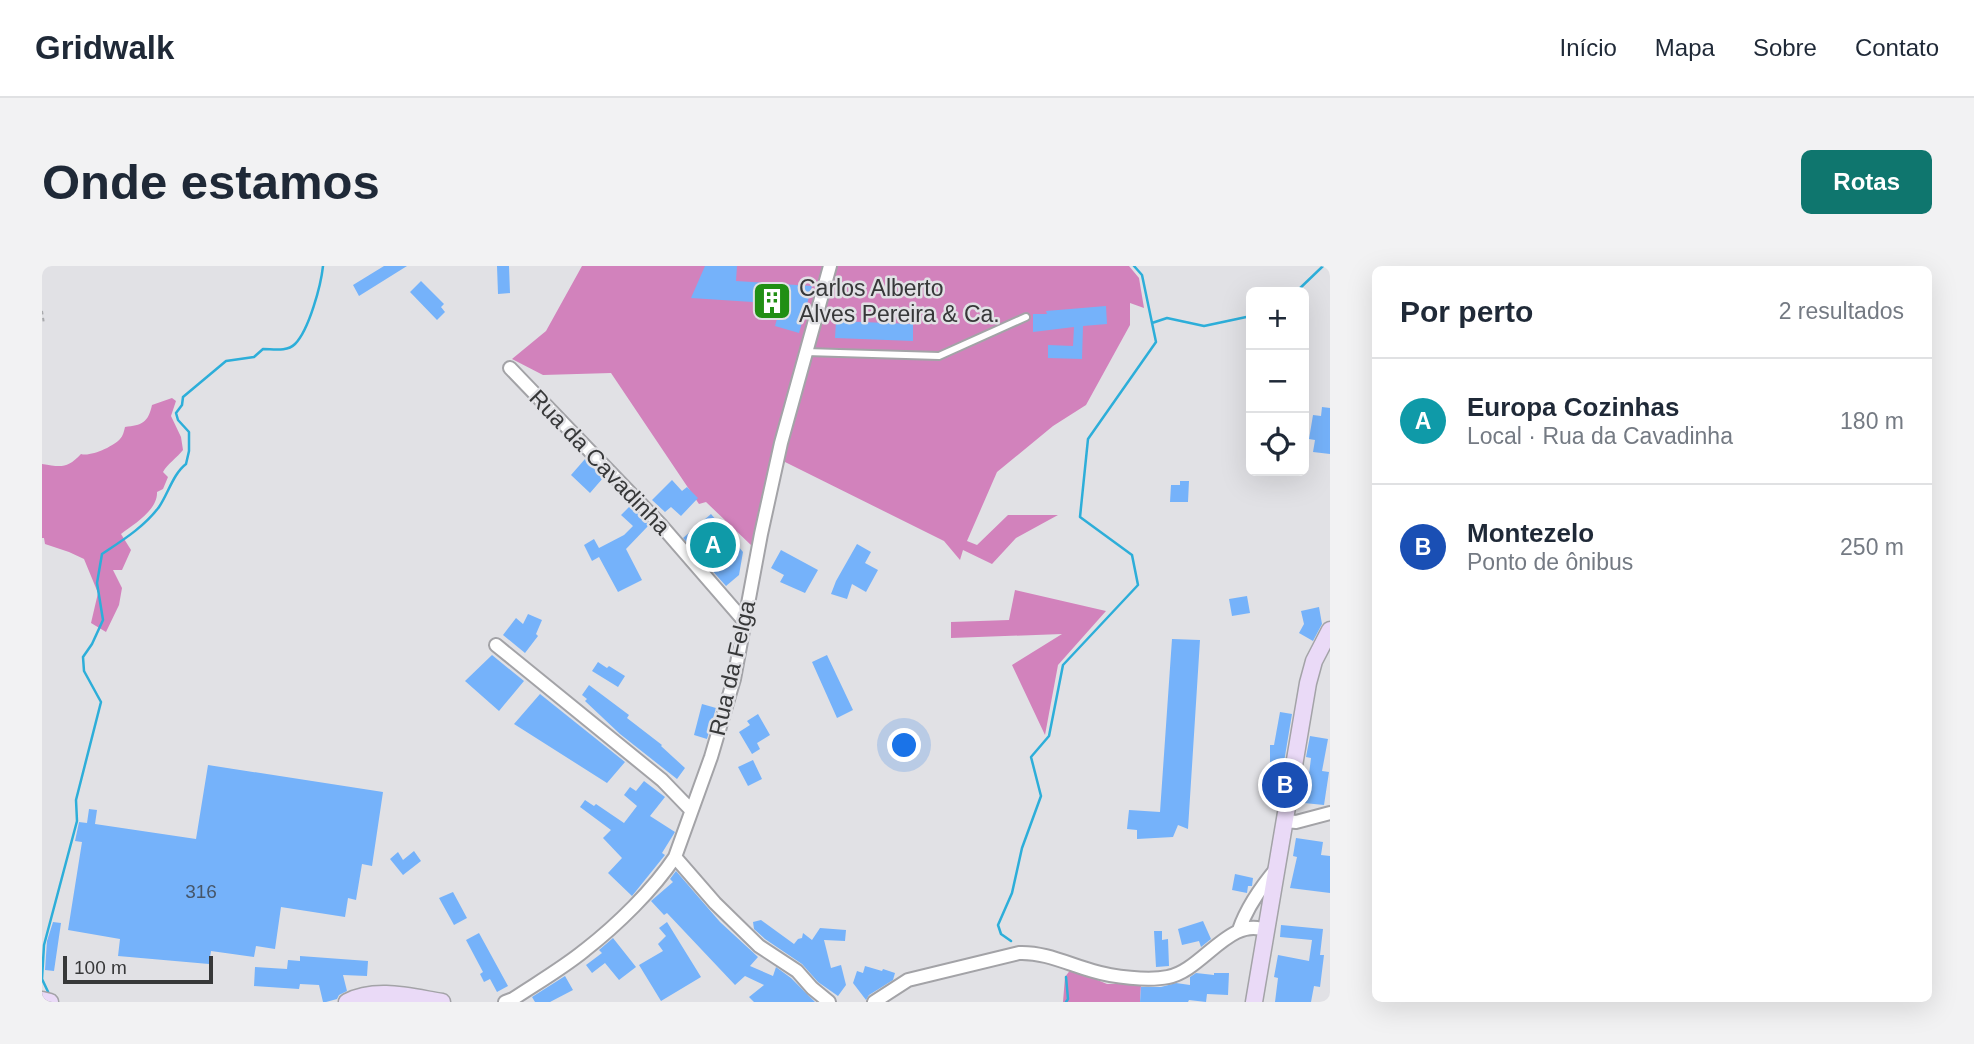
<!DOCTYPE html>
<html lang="pt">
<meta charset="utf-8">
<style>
body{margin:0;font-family:Arial,sans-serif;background:#f2f2f3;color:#1f2937}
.controls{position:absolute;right:21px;top:21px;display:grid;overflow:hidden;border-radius:10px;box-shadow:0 7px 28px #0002}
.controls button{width:63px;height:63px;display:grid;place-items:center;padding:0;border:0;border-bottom:2px solid #e0e1e3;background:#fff;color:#1f2937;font:35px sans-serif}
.scale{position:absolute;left:21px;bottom:18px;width:150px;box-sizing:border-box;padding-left:7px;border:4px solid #373839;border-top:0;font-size:19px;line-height:24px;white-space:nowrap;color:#373839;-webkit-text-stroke:5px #e1e1e5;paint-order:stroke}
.you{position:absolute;left:863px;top:480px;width:24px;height:24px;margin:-18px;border:5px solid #fff;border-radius:50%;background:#1a73e8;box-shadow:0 0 0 10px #1a73e833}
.badge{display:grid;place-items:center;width:46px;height:46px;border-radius:50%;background:#0f766e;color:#fff;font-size:23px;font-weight:700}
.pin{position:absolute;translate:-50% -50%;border:4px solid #fff;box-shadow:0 2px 7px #0006}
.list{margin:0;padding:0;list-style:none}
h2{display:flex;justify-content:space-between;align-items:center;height:91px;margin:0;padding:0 28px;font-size:30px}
h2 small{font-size:23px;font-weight:400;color:#747a83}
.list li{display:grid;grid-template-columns:46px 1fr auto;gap:21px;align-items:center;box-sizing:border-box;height:126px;padding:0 28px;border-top:2px solid #e0e1e3}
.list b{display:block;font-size:26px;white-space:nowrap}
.list p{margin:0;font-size:23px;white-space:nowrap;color:#747a83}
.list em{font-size:23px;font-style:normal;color:#747a83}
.icon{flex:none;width:38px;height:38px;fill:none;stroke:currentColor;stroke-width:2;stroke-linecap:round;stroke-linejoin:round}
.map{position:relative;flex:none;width:1288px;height:736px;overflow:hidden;border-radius:10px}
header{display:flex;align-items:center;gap:42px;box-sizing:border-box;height:98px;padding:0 35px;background:#fff;border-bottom:2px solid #e0e1e3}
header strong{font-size:33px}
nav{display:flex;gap:38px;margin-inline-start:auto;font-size:24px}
.intro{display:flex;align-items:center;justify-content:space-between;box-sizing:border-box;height:168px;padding:0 42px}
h1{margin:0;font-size:49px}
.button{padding:18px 32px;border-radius:10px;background:#0f766e;color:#fff;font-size:24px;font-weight:700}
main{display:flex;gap:42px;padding:0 42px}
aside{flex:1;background:#fff;border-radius:10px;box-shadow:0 7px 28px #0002}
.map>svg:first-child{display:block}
.forest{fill:#d282bc}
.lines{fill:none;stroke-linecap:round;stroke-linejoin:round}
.stream{stroke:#2daed9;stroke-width:2.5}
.building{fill:#75b2fa}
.lane-casing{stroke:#a3a3a7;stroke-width:10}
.street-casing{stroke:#a3a3a7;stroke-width:16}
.secondary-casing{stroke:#a3a3a7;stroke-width:19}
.path{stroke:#a8a9ac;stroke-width:2;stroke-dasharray:3.5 3.5;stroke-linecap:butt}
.lane{stroke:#fff;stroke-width:6}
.street{stroke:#fff;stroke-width:12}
.secondary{stroke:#eadaf7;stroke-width:16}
.labels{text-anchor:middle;stroke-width:5;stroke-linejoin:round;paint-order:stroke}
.number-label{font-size:19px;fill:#465669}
.poi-label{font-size:23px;fill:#373839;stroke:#e1e1e5;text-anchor:start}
.street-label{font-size:23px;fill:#373839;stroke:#e1e1e5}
</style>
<header>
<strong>Gridwalk</strong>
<nav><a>Início</a><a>Mapa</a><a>Sobre</a><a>Contato</a></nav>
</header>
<div class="intro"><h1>Onde estamos</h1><a class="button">Rotas</a></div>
<main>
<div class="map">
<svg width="1288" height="736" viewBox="0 0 1288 736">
<rect width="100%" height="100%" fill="#e1e1e5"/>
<path class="forest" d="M540 0H1087L1097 12 1102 42 1088 37V59L1044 139 1011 160 955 206 925 275 935 279 966 249H1016L974 272 950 298 921 284 918 294 902 275 741 195 730 197 710 280 664 236 657 238 569 107 501 109 470 93 504 65Z
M130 132 134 135 129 150 139 171 141 184C135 192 126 197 121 206L126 211 121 223 115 226C116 244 92 258 79 268L89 284 80 304H71L80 322 77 339 64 366 49 357 56 327 42 293 27 286 3 278 2 272H0V198C19 201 25 203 39 188 49 191 72 180 78 173 81 170 82 165 83 161 100 159 106 157 110 139Z
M973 324 1064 345 1016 399 1003 469 970 399 1020 368 909 372V356L967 354Z
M1029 703 1065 718H1099L1098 736H1021L1023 711Z"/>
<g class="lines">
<path class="stream" d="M1254 26 1281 0
M1110 57 1125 52 1162 60 1209 50
M969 675 959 668 956 659 970 627 980 582 999 530 989 491 1007 470 1021 399 1096 319 1090 289 1038 251 1046 173 1114 76 1100 9 1092 0
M8 730 0 713 2 679 35 555 34 534 59 436 42 405 41 391 50 378 61 354 55 317 60 288C81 274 102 261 117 241 126 228 131 208 144 198L147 185V166L136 154 134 147 140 139 141 131 184 95 212 91 221 83C231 83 245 86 253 78 267 64 279 19 281 0
M1024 736 1026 733 1024 711"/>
</g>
<path class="building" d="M342 0H365L317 30 311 19Z
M455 0H467L468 27 456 28Z
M663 0H695L694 15 770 20 757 67 733 60 739 38 649 32Z
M379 15 402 38 399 41 403 46 395 54 368 26Z
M1064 40 1065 58 1041 60 1040 93 1006 92V79L1031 80 1032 61 991 66V48H1005L1004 45Z
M794 55 871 58V75L793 72Z
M1280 141 1288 142V188L1271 186 1273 174 1267 173 1271 149 1279 150Z
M543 193 561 212 548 227 529 209Z
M630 214 640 225 645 221 656 232 639 250 629 241 623 246 610 234Z
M1138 215H1147L1146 236H1128L1129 219H1138Z
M588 240 607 259 584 283 600 314 576 326 557 291 550 295 542 279 552 273 557 282 582 269 591 260 579 249Z
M669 248 701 286 697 309 684 320 641 272Z
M815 278 829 286 823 297 836 304 824 326 810 318 805 333 789 328 794 315Z
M739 284 776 304 763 327 738 316 742 309 729 302Z
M1205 330 1208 347 1190 350 1187 333Z
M1277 341 1280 358 1271 375 1257 367 1262 358 1259 345Z
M486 348 500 354 494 368 496 370 483 387 461 369 474 352 481 358Z
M1130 373 1158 374 1146 563 1136 559 1131 571 1095 573V564L1085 563 1087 544 1118 546Z
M450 389 482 415 457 445 423 415Z
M785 389 811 444 795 452 770 396Z
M556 396 565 402 567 400 583 410 576 421 550 405Z
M547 419 587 449 585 452 620 479 619 480 643 502 635 513 578 468 543 435 545 433 540 429Z
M498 428 583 496 565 517 472 458Z
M660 438 674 442 665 473 652 469Z
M1238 446 1250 448 1241 502H1232V497H1228V479H1232Z
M716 448 728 469 715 477 718 483 710 488 697 466 708 459 705 455Z
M1268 470 1286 473 1280 505 1287 506 1282 539 1262 537 1263 530 1258 529 1261 507 1267 508 1269 492 1264 491Z
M711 494 720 513 706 520 696 501Z
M166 499 341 526 330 600 320 598 314 634 306 632 303 651 239 641 233 683 214 680 212 691 169 685 167 698 76 690 78 673 26 664 40 576 33 575 37 556 45 557 47 543 55 544 53 558 154 573Z
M602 515 623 531 608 550 633 566 620 587 623 589 590 630 566 607 580 592 561 572 569 564 538 541 543 534 552 540 554 538 582 557 595 540 582 529 588 521 594 525Z
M1254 572 1281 576 1279 589 1288 590V627L1248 622 1255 591 1251 590Z
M372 585 379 595 361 609 348 593 356 586 361 594Z
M634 605 678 656 716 691 708 700 731 710 734 701 749 712 773 736H712L707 731 722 719 703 710 693 719 625 647 622 649 609 635 631 616 628 613Z
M1193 608 1211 612 1210 620H1206L1205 627 1190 624Z
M411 626 425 652 412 659 397 632Z
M719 654 752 678 756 673 760 672 761 667 770 674 778 662 804 664 803 675 782 674 789 702 799 699 804 719 796 730 776 716 760 698 723 673 712 663 711 656Z
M1161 655 1169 673 1159 681 1157 675 1140 679 1136 663Z
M11 656 19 657 12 705 3 704 5 675Z
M625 656 659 711 619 735 597 699 621 685 616 678 624 670 617 662Z
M1239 659 1281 663 1278 689H1282L1278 721 1272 720 1269 736H1233L1236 712 1232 711 1236 689 1267 695 1270 674 1238 671Z
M1112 665H1120V674L1126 673 1127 700 1114 701Z
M437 667 466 720 455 726 448 713 442 716 438 708 441 706 424 674Z
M571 672 594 701 577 714 563 697 550 707 544 699 560 687 557 684Z
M258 690 326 695 325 710 301 709 305 725 297 729 295 733 284 736H281L277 719 258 718 257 723 212 720 213 701 245 703 246 694 258 695Z
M823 700 840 705 841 703 853 707 851 714 827 729 824 734 811 717 815 705 821 707Z
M1154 707 1172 709V707H1187L1186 729 1165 728 1164 736 1147 734 1146 736H1098L1099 721H1119L1134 717 1148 719V711Z
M523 710 531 724 508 736H493L490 731Z"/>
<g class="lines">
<g class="lane-casing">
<path id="lane" d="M764 86 897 90 984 51"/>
</g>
<g class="street-casing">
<path id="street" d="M468 102 618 258 703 356
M454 379 620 514 649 544
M1244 555 1254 556 1288 547
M633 591 673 637 717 680 755 705 770 722 787 736
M1197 664C1205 641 1219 621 1235 602
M463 736 471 733C495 717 521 702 543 684 575 659 611 624 633 591L669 491 692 413 719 268 739 177 788 0
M832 736 866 714 977 687C1003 686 1026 698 1051 705 1071 711 1106 715 1126 711 1160 705 1189 648 1225 665"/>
</g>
<g class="secondary-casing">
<path id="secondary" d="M0 734 8 736
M305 736C334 721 369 731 400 736
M1212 736 1266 417 1272 395 1288 364"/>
</g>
<path class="path" d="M0 45 2 58"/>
<use href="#lane" class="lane"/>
<use href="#street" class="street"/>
<use href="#secondary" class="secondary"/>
</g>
<defs>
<g id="building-square" transform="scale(2.0125)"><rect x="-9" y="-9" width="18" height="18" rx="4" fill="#218f14" stroke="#e1e1e5"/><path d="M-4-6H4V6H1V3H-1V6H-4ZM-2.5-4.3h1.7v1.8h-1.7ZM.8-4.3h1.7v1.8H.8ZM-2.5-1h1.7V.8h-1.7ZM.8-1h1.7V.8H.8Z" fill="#fff"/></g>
</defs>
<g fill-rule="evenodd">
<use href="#building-square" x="730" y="35"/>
</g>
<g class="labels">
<g class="number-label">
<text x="159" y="632">316</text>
</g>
<g class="poi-label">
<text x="757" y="30">Carlos Alberto<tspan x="757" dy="26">Alves Pereira &amp; Ca.</tspan></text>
</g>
<g class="street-label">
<text transform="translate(558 196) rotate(46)" y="8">Rua da Cavadinha</text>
<text transform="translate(690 402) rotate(-77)" y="8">Rua da Felga</text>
</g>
</g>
</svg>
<div class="controls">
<button>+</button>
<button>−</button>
<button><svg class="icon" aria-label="locate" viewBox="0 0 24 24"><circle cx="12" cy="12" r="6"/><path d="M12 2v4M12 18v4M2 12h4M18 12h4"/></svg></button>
</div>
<div class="scale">100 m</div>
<div class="you"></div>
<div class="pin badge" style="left:671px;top:279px;background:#0f9aa8">A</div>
<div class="pin badge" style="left:1243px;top:519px;background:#1a4fb4">B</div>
</div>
<aside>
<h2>Por perto<small>2 resultados</small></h2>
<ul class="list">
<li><span class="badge" style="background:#0f9aa8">A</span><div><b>Europa Cozinhas</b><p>Local · Rua da Cavadinha</p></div><em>180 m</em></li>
<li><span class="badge" style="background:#1a4fb4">B</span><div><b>Montezelo</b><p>Ponto de ônibus</p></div><em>250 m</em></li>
</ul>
</aside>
</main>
